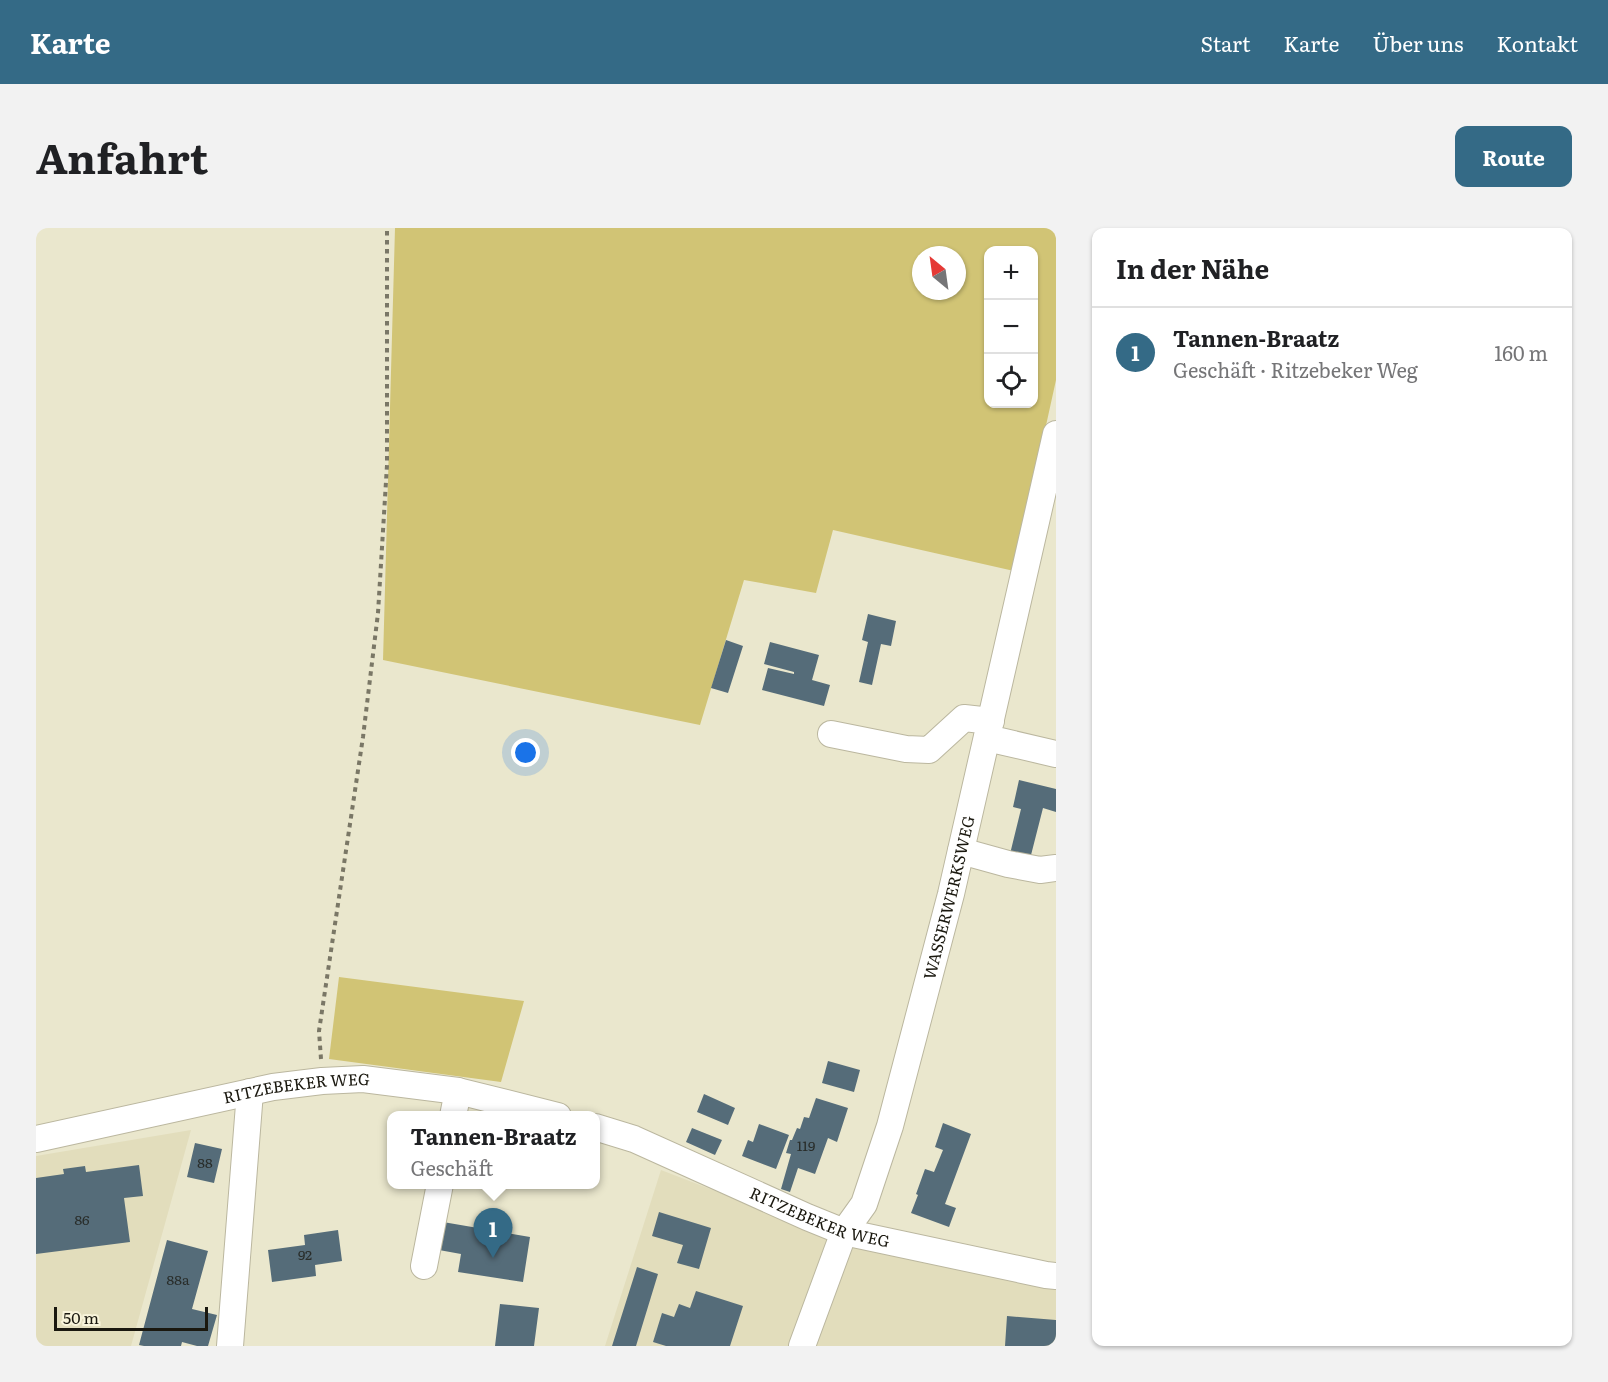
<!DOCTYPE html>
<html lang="de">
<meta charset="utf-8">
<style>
body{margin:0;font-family:Literata,serif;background:#f2f2f2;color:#202124}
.controls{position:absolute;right:18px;top:18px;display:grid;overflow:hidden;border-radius:12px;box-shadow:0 2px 4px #0004}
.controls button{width:54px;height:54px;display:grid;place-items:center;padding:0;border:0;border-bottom:2px solid #e0e0e0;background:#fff;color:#202124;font:30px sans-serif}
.compass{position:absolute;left:876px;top:18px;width:54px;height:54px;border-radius:50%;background:#fff;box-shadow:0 2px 4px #0004;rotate:331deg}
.scale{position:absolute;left:18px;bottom:15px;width:154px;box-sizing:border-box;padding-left:6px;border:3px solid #1a180f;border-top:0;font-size:16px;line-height:21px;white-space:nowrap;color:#1a180f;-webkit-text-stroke:4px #f8f4da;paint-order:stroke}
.you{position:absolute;left:490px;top:525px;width:21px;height:21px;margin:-15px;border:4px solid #fff;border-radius:50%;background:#1a73e8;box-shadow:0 0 0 9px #1a73e833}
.badge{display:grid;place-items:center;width:39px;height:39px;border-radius:50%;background:#346a86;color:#fff;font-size:20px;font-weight:700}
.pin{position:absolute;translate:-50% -50px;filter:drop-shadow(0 2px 3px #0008)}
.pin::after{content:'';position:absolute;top:32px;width:21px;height:18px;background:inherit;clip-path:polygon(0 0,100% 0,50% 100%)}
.popup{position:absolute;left:351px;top:883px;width:213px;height:78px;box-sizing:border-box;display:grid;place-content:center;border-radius:12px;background:#fff;filter:drop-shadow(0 2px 4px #0005);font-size:20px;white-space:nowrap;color:#757577}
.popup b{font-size:22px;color:#202124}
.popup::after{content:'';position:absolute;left:50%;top:100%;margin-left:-12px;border:12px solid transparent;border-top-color:#fff}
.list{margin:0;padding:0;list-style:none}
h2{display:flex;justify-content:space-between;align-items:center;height:78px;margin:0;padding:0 24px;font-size:26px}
h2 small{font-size:20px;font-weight:400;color:#757577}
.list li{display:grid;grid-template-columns:39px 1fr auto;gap:18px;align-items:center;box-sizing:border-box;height:90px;padding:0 24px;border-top:2px solid #e0e0e0}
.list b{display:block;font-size:22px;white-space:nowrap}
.list p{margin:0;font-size:20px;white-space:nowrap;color:#757577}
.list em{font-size:20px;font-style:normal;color:#757577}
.icon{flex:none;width:33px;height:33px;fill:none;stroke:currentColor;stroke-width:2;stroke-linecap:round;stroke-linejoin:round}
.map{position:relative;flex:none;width:1020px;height:1118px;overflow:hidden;border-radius:12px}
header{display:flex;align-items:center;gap:36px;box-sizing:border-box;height:84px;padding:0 30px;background:#346a86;color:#fff}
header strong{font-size:28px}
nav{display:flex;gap:33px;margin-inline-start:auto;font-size:21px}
.intro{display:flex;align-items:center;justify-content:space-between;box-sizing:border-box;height:144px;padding:0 36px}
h1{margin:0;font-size:42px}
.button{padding:15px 27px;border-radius:12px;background:#346a86;color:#fff;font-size:21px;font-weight:700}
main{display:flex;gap:36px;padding:0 36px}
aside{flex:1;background:#fff;border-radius:12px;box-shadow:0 2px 4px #0004}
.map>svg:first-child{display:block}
.built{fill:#e2ddbc}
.green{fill:#d1c475;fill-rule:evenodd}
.building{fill:#556c79}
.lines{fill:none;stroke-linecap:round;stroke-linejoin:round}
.minor-casing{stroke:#bbb79f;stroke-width:28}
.path{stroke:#7a7766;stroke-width:4;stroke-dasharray:4.5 4.5;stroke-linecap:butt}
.minor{stroke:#fff;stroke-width:26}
.labels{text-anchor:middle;stroke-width:5;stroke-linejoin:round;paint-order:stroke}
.number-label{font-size:14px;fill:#292d2a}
.street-label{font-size:16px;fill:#1a180f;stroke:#f8f4da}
</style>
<header>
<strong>Karte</strong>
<nav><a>Start</a><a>Karte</a><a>Über uns</a><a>Kontakt</a></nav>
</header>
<div class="intro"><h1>Anfahrt</h1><a class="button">Route</a></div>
<main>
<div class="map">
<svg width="1020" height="1118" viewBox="0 0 1020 1118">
<rect width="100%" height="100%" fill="#eae7cd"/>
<path class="built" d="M155 902 95 1118H0V928Z
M625 942 832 1022 1020 1056V1118H569Z"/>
<path class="green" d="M359 0H1020V152L978 343 797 302 780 365 708 352 664 497 347 432ZM952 22H998V176H952ZM885 27H921V63H885Z
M303 749 488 773 465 854 293 831Z"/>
<path class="building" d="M832 386 860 393 855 418 845 416 836 457 823 454 832 414 826 412Z
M690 412 707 418 692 465 675 460Z
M734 414 783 427 776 452 794 457 788 478 726 462 732 440 758 446V444L728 436Z
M983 552 1020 561V584L1007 580 994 631 974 626 985 581 977 579Z
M792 833 824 842 818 864 786 855Z
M668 866 699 880 692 897 661 884Z
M780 870 812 880 801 914 792 910 779 946 762 940 754 964 745 961 755 926 750 925 754 912H756L761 900 764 901 768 889 773 890Z
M907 895 935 906 909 976 920 980 913 999 875 985 882 967 880 966 889 941 898 944 907 922 899 919Z
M723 896 753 907 740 941 706 928 712 912 717 914Z
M656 900 686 912 679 927 650 914Z
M159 915 186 921 178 955 151 949Z
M103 937 107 968 88 970 94 1014 0 1026V950L28 946 27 941 49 938 50 944Z
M623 984 675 1000 663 1041 641 1035 647 1017 616 1008Z
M407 994 494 1009 487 1054 422 1044 425 1026 403 1022Z
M302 1002 306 1033 279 1037 280 1048 236 1054 232 1022 269 1017 268 1007Z
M131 1012 172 1023 156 1081 181 1087 172 1118H161L146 1114 145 1118H108L103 1117Z
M601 1039 622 1046 600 1118H576Z
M660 1063 707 1078 694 1118H630L617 1114 626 1085 638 1089 643 1076 654 1080Z
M464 1076 503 1080 498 1118H459Z
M971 1088 1020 1092V1118H969Z"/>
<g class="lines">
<g class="minor-casing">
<g id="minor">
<path d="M795 506 870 521 893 522 928 490 955 493"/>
<path d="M951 510 1020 526"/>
<path d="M925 623 972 636 1004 642 1020 640"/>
<path d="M417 888 422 863"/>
<path id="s1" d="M559 899 598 911 771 989 808 1004 1010 1047 1020 1048"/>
<path id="s2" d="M0 911 237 859 286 853 327 851 422 863 522 888"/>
<path d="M388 1038 404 956"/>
<path d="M194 1118 214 864"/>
<path id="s3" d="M766 1118 808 1004 828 976 854 898 915 666 1020 206"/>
</g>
</g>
<path class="path" d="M285 831 283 803 327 509 342 385 351 237V0"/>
<use href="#minor" class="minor"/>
</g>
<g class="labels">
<g class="number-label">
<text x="770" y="923">119</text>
<text x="169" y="940">88</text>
<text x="46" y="997">86</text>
<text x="269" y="1032">92</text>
<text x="142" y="1057">88a</text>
</g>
<g class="street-label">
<text dy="6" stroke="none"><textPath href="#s3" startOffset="474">WASSERWERKSWEG</textPath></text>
<text dy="6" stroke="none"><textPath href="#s2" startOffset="266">RITZEBEKER WEG</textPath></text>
<text dy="6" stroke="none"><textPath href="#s1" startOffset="243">RITZEBEKER WEG</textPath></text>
</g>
</g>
</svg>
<div class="controls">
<button>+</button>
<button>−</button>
<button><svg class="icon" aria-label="locate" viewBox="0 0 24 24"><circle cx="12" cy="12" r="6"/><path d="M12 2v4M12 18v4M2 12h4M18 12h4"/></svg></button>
</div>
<svg class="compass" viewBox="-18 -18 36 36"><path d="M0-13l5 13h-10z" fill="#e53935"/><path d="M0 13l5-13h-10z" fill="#757577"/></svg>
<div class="scale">50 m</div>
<div class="you"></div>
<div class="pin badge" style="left:457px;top:1030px">1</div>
<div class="popup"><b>Tannen-Braatz</b>Geschäft</div>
</div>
<aside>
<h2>In der Nähe<small></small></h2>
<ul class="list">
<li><span class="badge">1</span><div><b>Tannen-Braatz</b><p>Geschäft · Ritzebeker Weg</p></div><em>160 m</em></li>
</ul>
</aside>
</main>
